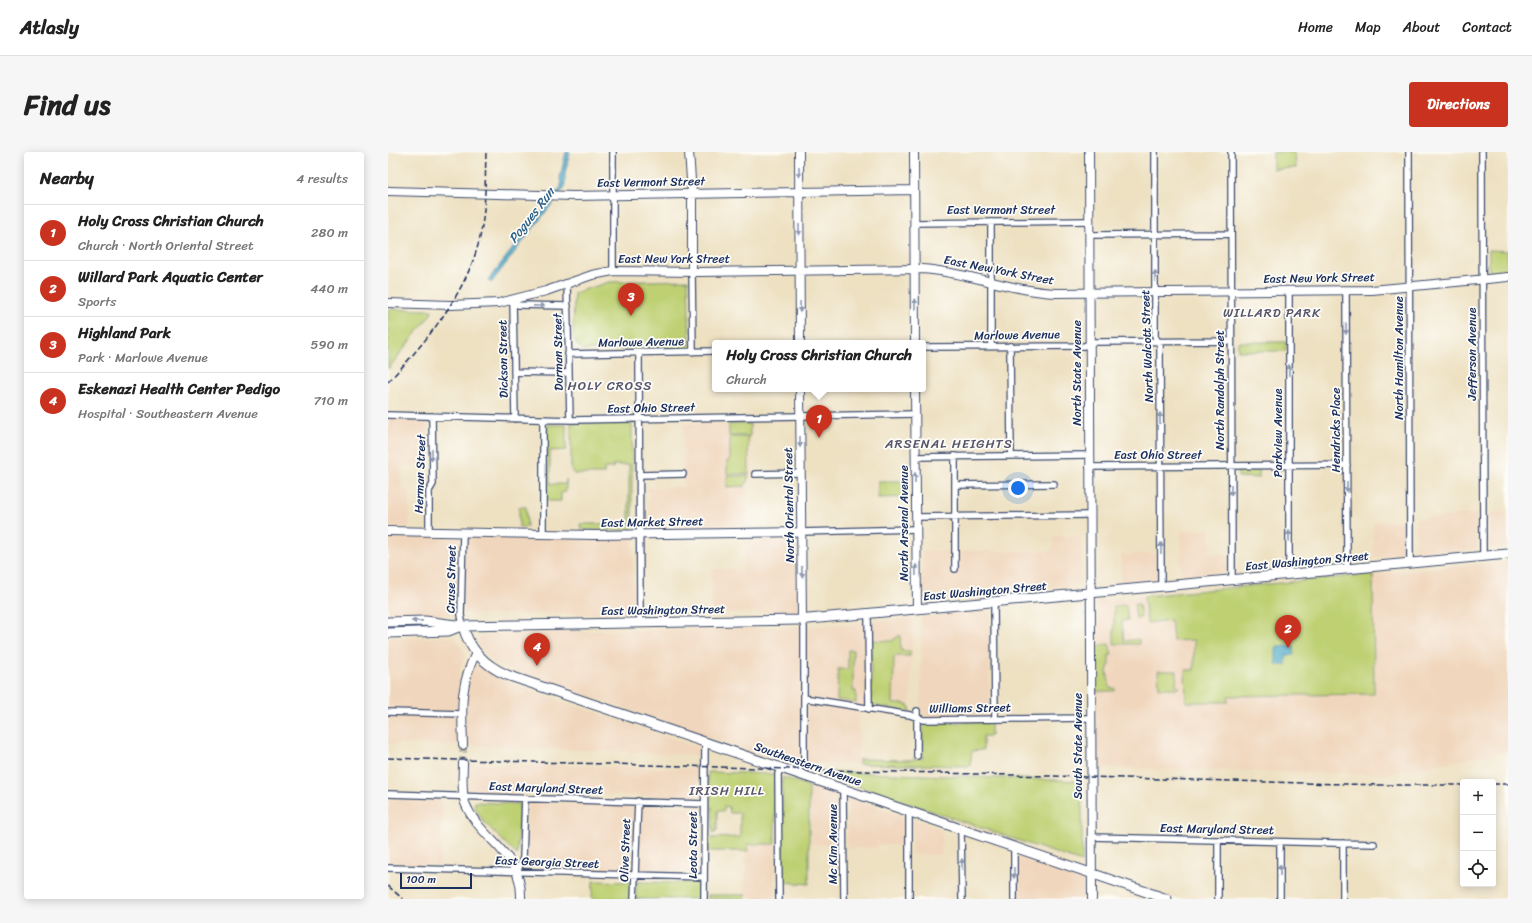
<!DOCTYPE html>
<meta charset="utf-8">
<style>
body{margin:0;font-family:Sriracha,sans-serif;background:#f6f6f6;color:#222}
.controls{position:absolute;right:12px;bottom:12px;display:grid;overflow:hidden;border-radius:4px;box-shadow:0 2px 10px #0003}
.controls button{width:36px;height:36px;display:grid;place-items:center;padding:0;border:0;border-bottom:1px solid #e0e0e0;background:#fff;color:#222;font:20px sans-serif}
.scale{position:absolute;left:12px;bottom:10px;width:72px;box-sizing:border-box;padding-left:4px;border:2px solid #1b2f5e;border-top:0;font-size:11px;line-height:14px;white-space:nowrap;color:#1b2f5e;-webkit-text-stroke:3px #fdfcf7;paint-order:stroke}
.you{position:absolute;left:630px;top:336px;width:14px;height:14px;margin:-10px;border:3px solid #fff;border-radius:50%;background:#1a73e8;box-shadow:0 0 0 6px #1a73e833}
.badge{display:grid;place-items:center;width:26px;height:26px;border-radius:50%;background:#c8321e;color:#fff;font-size:13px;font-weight:700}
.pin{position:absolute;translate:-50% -33px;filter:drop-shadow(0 1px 2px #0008)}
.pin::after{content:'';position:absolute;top:21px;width:14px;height:12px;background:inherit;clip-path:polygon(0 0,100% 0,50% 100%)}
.popup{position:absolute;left:324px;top:188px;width:214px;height:52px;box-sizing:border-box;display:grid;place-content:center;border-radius:4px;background:#fff;filter:drop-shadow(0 1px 3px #0005);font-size:13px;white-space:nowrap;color:#767676}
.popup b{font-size:15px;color:#222}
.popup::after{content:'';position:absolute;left:50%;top:100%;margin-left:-8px;border:8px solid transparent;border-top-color:#fff}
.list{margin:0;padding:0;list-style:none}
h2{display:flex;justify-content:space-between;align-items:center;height:52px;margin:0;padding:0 16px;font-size:17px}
h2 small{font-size:13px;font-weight:400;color:#767676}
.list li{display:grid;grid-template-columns:26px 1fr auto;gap:12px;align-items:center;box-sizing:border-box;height:56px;padding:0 16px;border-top:1px solid #e0e0e0}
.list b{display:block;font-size:15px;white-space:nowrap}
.list p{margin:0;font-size:13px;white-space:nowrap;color:#767676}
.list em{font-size:13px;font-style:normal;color:#767676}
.icon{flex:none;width:22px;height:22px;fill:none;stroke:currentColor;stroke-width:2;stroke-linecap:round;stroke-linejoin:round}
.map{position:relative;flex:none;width:1120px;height:747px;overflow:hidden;border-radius:4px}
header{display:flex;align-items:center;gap:24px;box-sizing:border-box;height:56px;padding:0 20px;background:#fff;border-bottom:1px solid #e0e0e0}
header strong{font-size:19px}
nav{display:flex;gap:22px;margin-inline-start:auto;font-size:14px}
.intro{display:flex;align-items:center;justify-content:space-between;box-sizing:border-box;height:96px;padding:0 24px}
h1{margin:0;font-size:28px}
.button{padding:10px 18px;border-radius:4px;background:#c8321e;color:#fff;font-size:14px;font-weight:700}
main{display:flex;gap:24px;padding:0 24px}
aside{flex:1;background:#fff;border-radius:4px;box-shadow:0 2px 10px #0003}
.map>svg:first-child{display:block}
.built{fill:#f0d6bc}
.green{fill:#bed072;stroke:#6c8068}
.water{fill:#46a8c6;stroke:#306c92}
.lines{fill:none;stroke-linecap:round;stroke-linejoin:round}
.secondary-tunnel{stroke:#c4bdae;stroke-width:8;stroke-dasharray:8 4;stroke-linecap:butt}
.street-casing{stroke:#3b4a6d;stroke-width:8}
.secondary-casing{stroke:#3b4a6d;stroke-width:10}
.primary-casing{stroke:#3b4a6d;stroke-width:11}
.street{stroke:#fff;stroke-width:5.5}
.secondary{stroke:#fff;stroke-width:8}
.primary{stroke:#fff;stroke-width:9}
.rail{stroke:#1b2f5e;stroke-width:1.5;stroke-dasharray:6 3;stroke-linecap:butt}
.oneway{fill:#8d97ae}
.labels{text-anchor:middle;stroke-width:3.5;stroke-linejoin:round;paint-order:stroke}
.street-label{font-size:12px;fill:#1b2f5e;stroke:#fdfcf7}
.water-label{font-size:13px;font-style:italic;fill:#2c5f88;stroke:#fdfcf7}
.neighbourhood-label{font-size:13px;letter-spacing:1px;fill:#58566c;stroke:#fdfcf7}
</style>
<header>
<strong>Atlasly</strong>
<nav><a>Home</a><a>Map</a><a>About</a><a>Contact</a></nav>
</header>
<div class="intro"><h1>Find us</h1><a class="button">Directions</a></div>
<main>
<aside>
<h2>Nearby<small>4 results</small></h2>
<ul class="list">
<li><span class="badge">1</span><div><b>Holy Cross Christian Church</b><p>Church · North Oriental Street</p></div><em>280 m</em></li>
<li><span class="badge">2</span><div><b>Willard Park Aquatic Center</b><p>Sports</p></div><em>440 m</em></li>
<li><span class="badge">3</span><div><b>Highland Park</b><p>Park · Marlowe Avenue</p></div><em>590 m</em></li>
<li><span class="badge">4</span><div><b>Eskenazi Health Center Pedigo</b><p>Hospital · Southeastern Avenue</p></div><em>710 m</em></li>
</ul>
</aside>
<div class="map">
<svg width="1120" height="747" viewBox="0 0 1120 747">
<rect width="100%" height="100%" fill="#fdfcf7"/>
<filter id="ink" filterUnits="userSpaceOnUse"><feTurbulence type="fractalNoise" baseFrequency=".025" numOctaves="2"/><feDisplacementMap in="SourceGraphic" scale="8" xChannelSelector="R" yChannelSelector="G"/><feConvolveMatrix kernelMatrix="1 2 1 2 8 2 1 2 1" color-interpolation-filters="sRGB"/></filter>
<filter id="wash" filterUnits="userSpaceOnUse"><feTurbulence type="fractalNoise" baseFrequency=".012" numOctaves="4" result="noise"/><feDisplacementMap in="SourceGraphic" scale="16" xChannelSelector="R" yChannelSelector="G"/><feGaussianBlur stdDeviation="0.9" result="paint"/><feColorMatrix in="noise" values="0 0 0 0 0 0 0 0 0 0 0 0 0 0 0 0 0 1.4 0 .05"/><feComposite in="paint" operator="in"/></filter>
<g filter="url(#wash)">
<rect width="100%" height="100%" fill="#eee1c2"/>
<path class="built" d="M0 266 40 268V314H14L13 338H22L21 375 0 374Z
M363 271V324L359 337V376L255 378V371L259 367 261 361V342L258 336 295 335 296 272Z
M1120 359V395L1101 396V361Z
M1089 361V397L1027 403 1028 367Z
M1016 369V404L985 406V370Z
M793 378H823L822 402H840V420L793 424Z
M0 383 72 385 70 462 0 463Z
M666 384H694L693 433 534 449V399H665Z
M77 385 245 386 246 462H75Z
M408 385 411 460 324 461 323 419 328 417H356V387Z
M733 402H768V427L733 430Z
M1120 409V599L998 622 709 616 708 449 756 444 759 471 783 468 806 488V518H797L798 550 840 549V544L986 542 985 422Z
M602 458 601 563 535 565 533 563V465Z
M525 466 522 567 471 558 470 613 419 611V475Z
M412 475V609L372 602 119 517 101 506 89 491 91 484 116 481Z
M0 486 60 485 67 486 70 490 78 504 72 516 70 533 68 593 0 592Z
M89 513 117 528 147 540 312 596V603L78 593 77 544 83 519Z
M80 611 310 617 309 645 79 640Z
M423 633 452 642V693L423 692Z
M460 646 517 665V693H489V696H459Z
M0 647 54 648 52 714 0 711Z
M140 650 246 653 244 721 138 717Z
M251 654 313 655 312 722 250 720Z
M524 667 554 678 553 703 524 702Z
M358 690H387V747H357Z
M629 703 695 725 696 747H629Z"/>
<path class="green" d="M885 0H907L908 16 885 17Z
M1101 98 1120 99V118L1101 121Z
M300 128 302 196 194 198 189 193 185 184 186 141 221 130Z
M0 157 44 158 43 162 0 217Z
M850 190H898V199H850Z
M183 271H244V378H193L192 372H241V313H225V316H216V322H186L183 318Z
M341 272H362V284H341Z
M159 273H178V298L162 299V332H178V327V340L173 341V349H159Z
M342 285H360L361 322H339V309L342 308Z
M850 318H871V326L850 325Z
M339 324H361L357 334 339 335Z
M490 329H517L518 345 490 346Z
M131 355H138L139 375H131Z
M985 422 986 542 840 544V550H798L797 518H806V488L785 489 783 468 759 471 756 444Z
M746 452H751L753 465 752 466H748Z
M738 453 740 468 734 469 736 489 751 487V492H726V454Z
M512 483 513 499H522V504H506L505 552H517L522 555V560L483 553V488L504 489Z
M721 492 724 503H721V513L719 520 722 536H727V539H709L708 541 707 494Z
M460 498H465V539H468V551L449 548 450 517H460Z
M770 519H789L788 534 792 535 788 537 787 536H771Z
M603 570V584H595V598L584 599 582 614 471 612V607L520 608 535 606V571Z
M425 619 694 629V710Z
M320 620 387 622V692H360V699H320V690L324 686 352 685V661H342L341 655 336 654V659H329V678L325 681 324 655H319Z
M394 625 421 634V732L395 730Z
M87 650 131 652 129 703 96 670 86 654Z
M205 729 243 730V747H204Z
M248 730 311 731V747H248Z
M320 743H358L357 747H320Z"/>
<path class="water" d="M178 0H182L177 21V35L103 131 100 128 173 35 172 25Z
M888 494H906V503H898V513H888Z"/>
</g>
<g filter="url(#ink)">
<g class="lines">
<path class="secondary-tunnel" d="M75 593V611"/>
<g class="street-casing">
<path id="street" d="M225 0V119
M767 0V184L772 194 773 435
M843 0 844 428
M1021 0 1022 411
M1094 0 1095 405
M603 70V194
M526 71 701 69
M701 83 843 82
M304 120 305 200
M179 132 182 268
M958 138 959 417
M901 139V423
M125 148 127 267
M125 148 130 153 180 154
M622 194 623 304
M535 195 696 194 706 190 843 189
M251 201 252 470
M180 202 327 199
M126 220 180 221
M0 263 184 268 527 262
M567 304V417
M527 305 701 303
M701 315 959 313
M367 322 412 321
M251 323 295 322
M567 333 666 332
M528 365 701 363
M41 380V339L45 332 44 264
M413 380 528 377
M155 383V267
M606 450 607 567
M480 462 481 557
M75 474 73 463 75 381
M416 546 522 563 536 568 702 566
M529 559V604
M0 560 74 562
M411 622 416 610V475L414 468
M455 637 456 747
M0 642 316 652
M573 677 574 747
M703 685 986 692
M830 688V747
M892 690V747
M955 691V747
M626 695V747
M0 716 316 725
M129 720 135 706 137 646
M246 747 250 649
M316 747 317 590
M391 747 390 622 393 616
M521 747V659"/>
</g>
<g class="secondary-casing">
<path id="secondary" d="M301 0 304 41V120
M411 0 412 191
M526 0 527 191
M701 0 704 747
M0 39 186 44 526 38
M0 151 62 153 111 151 158 139 204 123 225 119 311 120 534 117C580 120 622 139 668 141L984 138 1120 125
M412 237 414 468
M527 237 529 457
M0 379 206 383 413 380
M75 593C74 558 71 534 88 501
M75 611C75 624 73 638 77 651 92 689 135 700 133 747"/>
</g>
<g class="primary-casing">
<path id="primary" d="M0 470 37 469 75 474 410 468 1120 402
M75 474C81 497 96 513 119 523L779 747
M0 481 60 479 73 474"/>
</g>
<use href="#street" class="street"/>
<use href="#secondary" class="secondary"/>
<use href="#primary" class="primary"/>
<path class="rail" d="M0 230C38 190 80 140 92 85 98 57 97 28 98 0
M0 606 992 633H1075
M1105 632H1120
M0 734 15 747"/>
</g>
<defs><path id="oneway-solid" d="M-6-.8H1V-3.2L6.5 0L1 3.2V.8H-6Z"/></defs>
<g class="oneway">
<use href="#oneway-solid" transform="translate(411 20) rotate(90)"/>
<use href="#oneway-solid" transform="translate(411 78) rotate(90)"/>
<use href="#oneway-solid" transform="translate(767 124) rotate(-90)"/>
<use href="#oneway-solid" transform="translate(527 152) rotate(-90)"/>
<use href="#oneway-solid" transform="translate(151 154) rotate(1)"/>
<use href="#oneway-solid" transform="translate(412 155) rotate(90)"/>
<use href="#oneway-solid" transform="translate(958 177) rotate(90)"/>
<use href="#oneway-solid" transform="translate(901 218) rotate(-90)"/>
<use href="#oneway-solid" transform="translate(772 266) rotate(-90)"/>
<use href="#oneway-solid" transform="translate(412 290) rotate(90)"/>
<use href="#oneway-solid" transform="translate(44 303) rotate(90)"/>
<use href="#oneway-solid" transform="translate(527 326) rotate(-90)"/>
<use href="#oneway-solid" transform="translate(959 335) rotate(90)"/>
<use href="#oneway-solid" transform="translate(843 338) rotate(90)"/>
<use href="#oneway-solid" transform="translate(901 384) rotate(-90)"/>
<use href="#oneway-solid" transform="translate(773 396) rotate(-90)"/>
<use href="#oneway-solid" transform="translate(528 418) rotate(-90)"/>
<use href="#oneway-solid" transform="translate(414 420) rotate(89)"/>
<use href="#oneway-solid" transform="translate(29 469) rotate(179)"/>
<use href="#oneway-solid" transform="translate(574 712) rotate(-90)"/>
<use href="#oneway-solid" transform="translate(892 718) rotate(-91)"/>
<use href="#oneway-solid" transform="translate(626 721) rotate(90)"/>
</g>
</g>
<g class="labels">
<g class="street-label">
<text transform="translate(263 30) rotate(-1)" y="4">East Vermont Street</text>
<text x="613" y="62">East Vermont Street</text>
<text x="286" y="111">East New York Street</text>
<text transform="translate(611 118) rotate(11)" y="4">East New York Street</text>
<text transform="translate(931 126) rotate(-1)" y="4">East New York Street</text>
<text transform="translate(629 183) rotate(-1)" y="4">Marlowe Avenue</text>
<text transform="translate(253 190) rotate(-1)" y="4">Marlowe Avenue</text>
<text transform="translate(759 194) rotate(-92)" y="4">North Walcott Street</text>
<text transform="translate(170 200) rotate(-91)" y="4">Dorman Street</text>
<text transform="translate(1084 202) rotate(-90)" y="4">Jefferson Avenue</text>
<text transform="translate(1011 206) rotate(-90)" y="4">North Hamilton Avenue</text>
<text transform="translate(115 207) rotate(-91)" y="4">Dickson Street</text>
<text transform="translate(689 221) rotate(-90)" y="4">North State Avenue</text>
<text transform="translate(832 238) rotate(-90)" y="4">North Randolph Street</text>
<text transform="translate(263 256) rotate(-1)" y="4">East Ohio Street</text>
<text transform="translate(948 278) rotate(-90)" y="4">Hendricks Place</text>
<text transform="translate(890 281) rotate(-90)" y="4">Parkview Avenue</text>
<text x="770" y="307">East Ohio Street</text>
<text transform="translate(32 322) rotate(-88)" y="4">Herman Street</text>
<text transform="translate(401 353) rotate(-91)" y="4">North Oriental Street</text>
<text transform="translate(264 370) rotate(-1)" y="4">East Market Street</text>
<text transform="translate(516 371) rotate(-90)" y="4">North Arsenal Avenue</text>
<text transform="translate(919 409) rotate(-5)" y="4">East Washington Street</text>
<text transform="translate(63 427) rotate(-89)" y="4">Cruse Street</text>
<text transform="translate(597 439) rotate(-5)" y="4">East Washington Street</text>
<text transform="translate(275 458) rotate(-1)" y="4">East Washington Street</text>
<text transform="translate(582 556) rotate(-1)" y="4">Williams Street</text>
<text transform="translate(690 594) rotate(-90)" y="4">South State Avenue</text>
<text transform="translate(420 612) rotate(19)" y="4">Southeastern Avenue</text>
<text transform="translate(158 636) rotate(2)" y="4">East Maryland Street</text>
<text transform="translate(829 677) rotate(1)" y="4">East Maryland Street</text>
<text transform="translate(445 692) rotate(-90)" y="4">Mc Kim Avenue</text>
<text transform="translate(305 693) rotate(-90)" y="4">Leota Street</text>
<text transform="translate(237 698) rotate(-88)" y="4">Olive Street</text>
<text transform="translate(159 710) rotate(2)" y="4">East Georgia Street</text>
</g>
<g class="water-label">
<text transform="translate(143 63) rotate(-52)" y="5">Pogues Run</text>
</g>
<g class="neighbourhood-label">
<text x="884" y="165">WILLARD PARK</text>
<text x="222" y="238">HOLY CROSS</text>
<text x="561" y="296">ARSENAL HEIGHTS</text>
<text x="339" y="643">IRISH HILL</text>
</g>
</g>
</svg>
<div class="controls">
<button>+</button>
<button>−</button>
<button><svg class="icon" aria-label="locate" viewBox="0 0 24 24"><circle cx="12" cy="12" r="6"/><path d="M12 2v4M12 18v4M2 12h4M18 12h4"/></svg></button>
</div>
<div class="scale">100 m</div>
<div class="you"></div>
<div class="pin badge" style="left:431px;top:286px">1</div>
<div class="popup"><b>Holy Cross Christian Church</b>Church</div>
<div class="pin badge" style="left:900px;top:496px">2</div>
<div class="pin badge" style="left:243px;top:164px">3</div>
<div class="pin badge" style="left:149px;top:514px">4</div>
</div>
</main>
